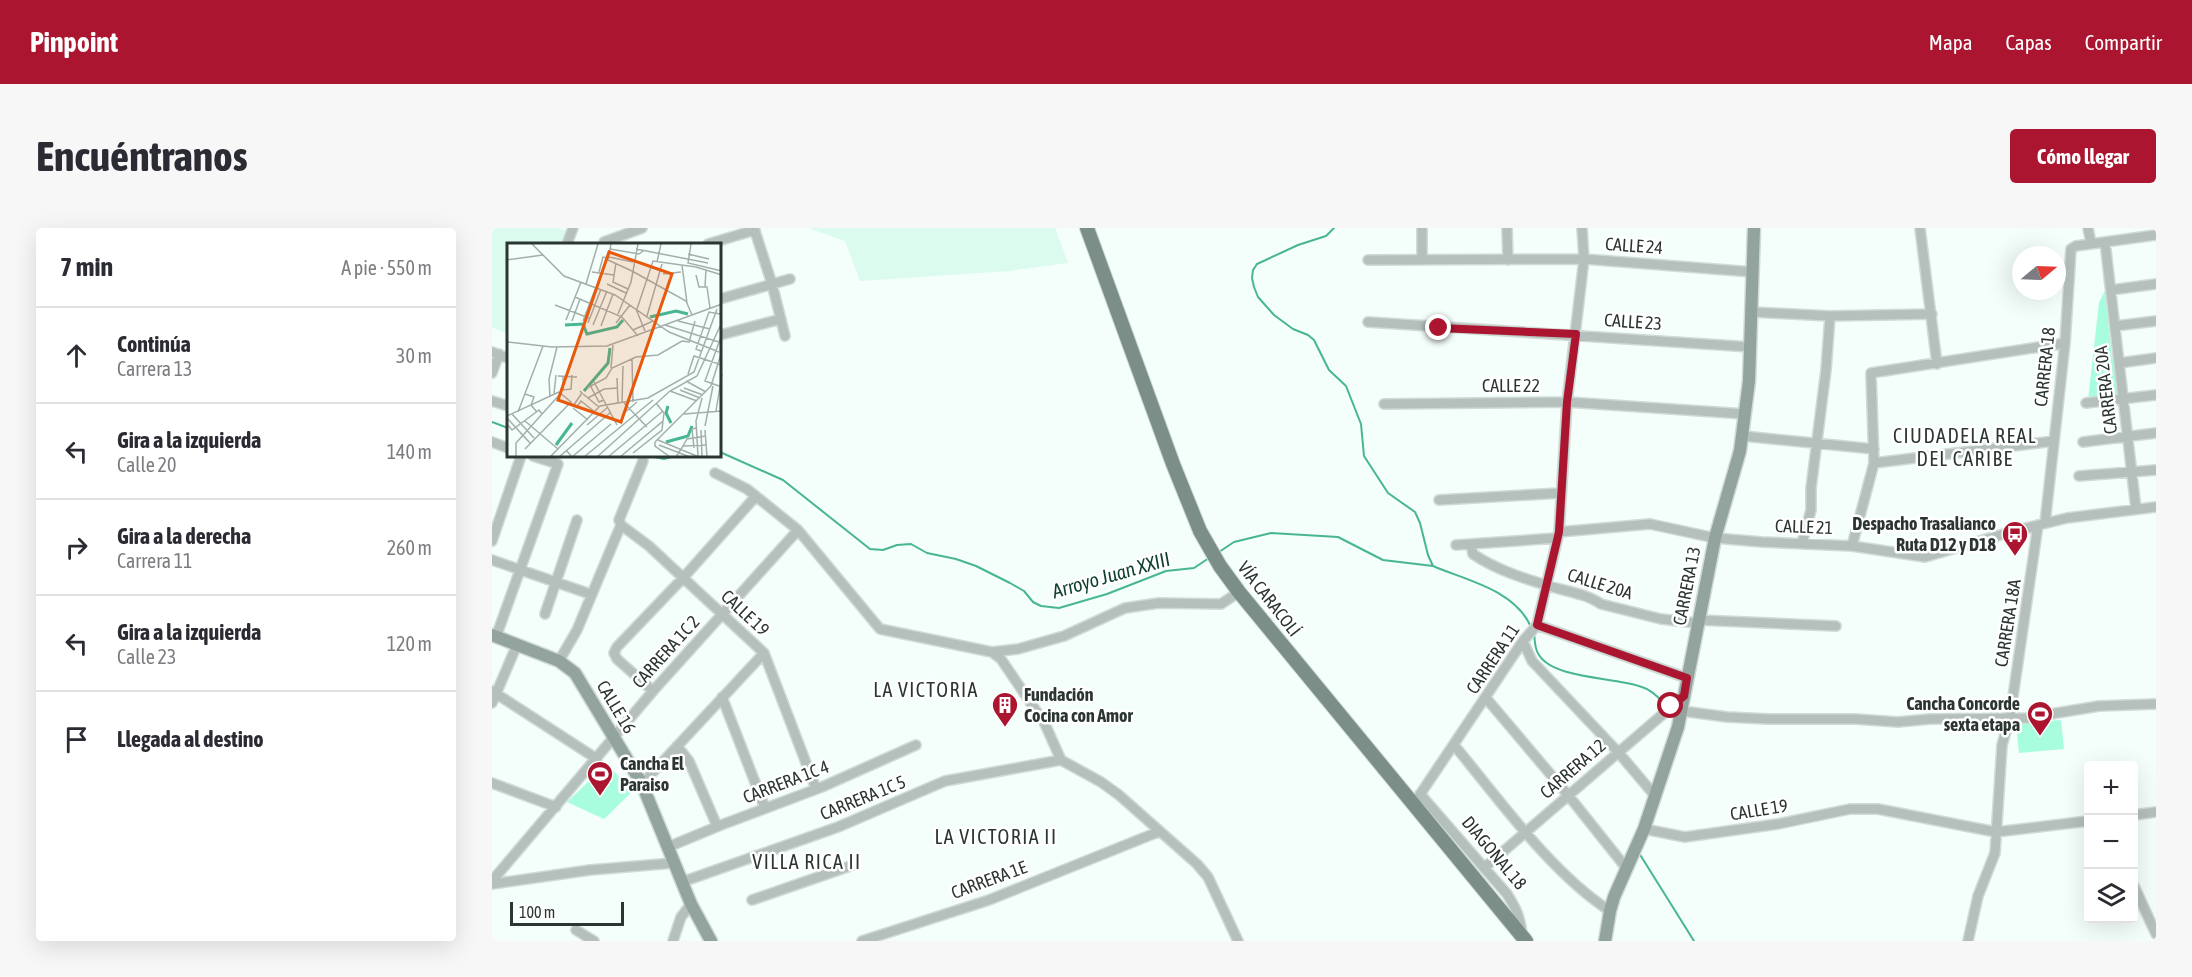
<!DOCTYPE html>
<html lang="es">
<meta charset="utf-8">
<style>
body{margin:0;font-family:"Asap Condensed",sans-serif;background:#f7f7f7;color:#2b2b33}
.controls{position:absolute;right:18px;bottom:18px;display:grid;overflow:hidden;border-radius:6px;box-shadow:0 6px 24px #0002}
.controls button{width:54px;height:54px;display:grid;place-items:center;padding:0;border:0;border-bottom:2px solid #e1e1e2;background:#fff;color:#2b2b33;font:30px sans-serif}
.compass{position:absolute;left:1520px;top:18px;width:54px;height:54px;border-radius:50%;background:#fff;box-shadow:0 6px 24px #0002;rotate:71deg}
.scale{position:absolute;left:18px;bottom:15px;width:114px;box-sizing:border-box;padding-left:6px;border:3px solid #2b3531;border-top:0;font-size:16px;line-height:21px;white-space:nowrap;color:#2b3531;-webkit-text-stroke:4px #fff;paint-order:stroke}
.stop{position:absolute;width:18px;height:18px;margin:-14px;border:4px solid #ab1530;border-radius:50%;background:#fff}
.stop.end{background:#ab1530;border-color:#fff;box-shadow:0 2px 6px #0008}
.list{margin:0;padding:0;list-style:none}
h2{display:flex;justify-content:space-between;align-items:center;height:78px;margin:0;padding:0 24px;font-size:26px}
h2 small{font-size:20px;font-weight:400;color:#7c7c81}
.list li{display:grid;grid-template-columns:39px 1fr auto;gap:18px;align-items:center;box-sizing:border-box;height:96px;padding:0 24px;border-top:2px solid #e1e1e2}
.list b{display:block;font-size:22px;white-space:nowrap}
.list p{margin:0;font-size:20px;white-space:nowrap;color:#7c7c81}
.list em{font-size:20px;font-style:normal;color:#7c7c81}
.icon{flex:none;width:33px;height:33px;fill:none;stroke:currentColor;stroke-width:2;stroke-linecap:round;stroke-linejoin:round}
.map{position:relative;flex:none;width:1664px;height:713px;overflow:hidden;border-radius:6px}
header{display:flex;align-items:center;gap:36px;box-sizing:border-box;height:84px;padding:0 30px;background:#ab1530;color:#fff}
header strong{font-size:28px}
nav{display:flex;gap:33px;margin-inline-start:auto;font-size:21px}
.intro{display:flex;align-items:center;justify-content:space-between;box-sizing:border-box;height:144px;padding:0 36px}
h1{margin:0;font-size:42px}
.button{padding:15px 27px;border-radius:6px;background:#ab1530;color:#fff;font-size:21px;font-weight:700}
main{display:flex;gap:36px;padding:0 36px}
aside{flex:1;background:#fff;border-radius:6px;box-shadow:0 6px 24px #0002}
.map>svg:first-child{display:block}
.built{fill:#dafbee}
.green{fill:#a9fddf}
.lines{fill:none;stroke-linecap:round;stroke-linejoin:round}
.stream{stroke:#48b594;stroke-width:2}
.street-casing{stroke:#d0dad6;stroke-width:12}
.secondary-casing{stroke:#d0dad6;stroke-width:15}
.primary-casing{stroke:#d0dad6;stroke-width:16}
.street{stroke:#b5c0bc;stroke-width:9}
.secondary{stroke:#93a39d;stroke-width:12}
.primary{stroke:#7b8e87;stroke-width:14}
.route{stroke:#ab1530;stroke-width:8}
.labels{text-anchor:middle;stroke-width:5;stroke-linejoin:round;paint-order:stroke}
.street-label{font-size:18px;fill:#2b3531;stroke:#fff}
.poi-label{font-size:18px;font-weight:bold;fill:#2b3531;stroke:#fff;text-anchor:end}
.neighbourhood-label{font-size:20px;letter-spacing:1.5px;fill:#2b3531;stroke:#fff}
.water-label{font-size:20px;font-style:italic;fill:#0f3f31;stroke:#fff}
.inset-river{fill:none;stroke:#48b594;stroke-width:3}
.inset-road{fill:none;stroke:#a4aeaa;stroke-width:1.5}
.view{fill:#e8590c;fill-opacity:0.15;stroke:#e8590c;stroke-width:3}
.inset-edge{fill:none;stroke:#2b3531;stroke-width:3}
</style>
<header>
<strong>Pinpoint</strong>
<nav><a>Mapa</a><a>Capas</a><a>Compartir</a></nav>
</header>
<div class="intro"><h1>Encuéntranos</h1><a class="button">Cómo llegar</a></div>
<main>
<aside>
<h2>7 min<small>A pie · 550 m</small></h2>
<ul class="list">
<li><svg class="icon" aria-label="ahead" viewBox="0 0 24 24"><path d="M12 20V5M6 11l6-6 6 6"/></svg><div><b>Continúa</b><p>Carrera 13</p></div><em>30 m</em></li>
<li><svg class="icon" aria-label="left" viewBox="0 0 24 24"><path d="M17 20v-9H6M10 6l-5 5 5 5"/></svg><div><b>Gira a la izquierda</b><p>Calle 20</p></div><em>140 m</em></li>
<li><svg class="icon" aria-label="right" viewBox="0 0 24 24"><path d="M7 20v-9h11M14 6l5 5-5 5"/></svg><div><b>Gira a la derecha</b><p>Carrera 11</p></div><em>260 m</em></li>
<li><svg class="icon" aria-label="left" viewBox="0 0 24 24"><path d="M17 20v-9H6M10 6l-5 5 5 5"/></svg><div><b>Gira a la izquierda</b><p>Calle 23</p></div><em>120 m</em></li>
<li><svg class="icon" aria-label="arrive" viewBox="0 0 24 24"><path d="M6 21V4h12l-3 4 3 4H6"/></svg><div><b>Llegada al destino</b></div></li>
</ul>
</aside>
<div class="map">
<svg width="1664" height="713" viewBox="0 0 1664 713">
<rect width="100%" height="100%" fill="#f4fefa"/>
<path class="built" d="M0 0H66L75 3 69 16H16V106L0 99Z
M316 0H563L576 35 517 43 368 53 353 13Z"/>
<path class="green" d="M1613 63 1620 130H1623L1626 170 1596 172 1607 74Z
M1569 492 1572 521 1527 525 1524 496Z
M115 536 141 563 112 591 75 574Z"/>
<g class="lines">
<path class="stream" d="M842 0 834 8 806 17 765 36 761 42 760 50 762 59 766 69 782 87 801 101 816 107 822 112 837 142 854 158 869 196 872 228 896 265 923 284 928 295 936 327 941 338C973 352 1021 361 1038 397
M0 194 16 200
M228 224 291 252 378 321 391 322 405 317 419 316 435 325 464 331 484 338 518 355 532 363 541 374 549 378 567 380 615 366 674 343 702 340 717 330
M158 228 172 231 183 228
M727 324 742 314 779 305 846 309 891 332 941 338
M1042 404C1043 412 1042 420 1047 427 1062 451 1121 449 1147 458 1158 461 1166 468 1173 477
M1147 625 1202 713"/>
<g class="street-casing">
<path id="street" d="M262 0 280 56 293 108
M930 0V32
M1015 0 1016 32
M1428 0 1445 136
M1596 0 1599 15
M1613 14 1644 281
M75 16 81 0
M114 16 112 14 150 0
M216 16 263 2
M876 32 1092 31 1261 44
M1619 62 1664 56
M228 71 298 51
M1261 84 1338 88 1440 86
M876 94 1259 119
M1623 98 1664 93
M228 107 289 91
M0 124 16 130
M1627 135 1664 130
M0 145 7 126
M0 173 16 178
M1594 175 1664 167
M892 176 1075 174 1253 186
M1251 208 1382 221
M0 214 16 220
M1591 214 1664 205
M1382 235 1562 213
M223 245 255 261 306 302 388 401 500 424 509 431 553 496 569 532 609 554 627 567 705 636 716 649 746 713
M1587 248 1664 242
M947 272 1069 265
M1553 295 1573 115 1579 21 1584 18 1664 7
M129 297 157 318 272 425 324 561
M1067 304 1158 296 1223 310 1270 314 1360 318 1433 329 1522 303 1575 290 1664 279
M0 313 29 228
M1310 315 1319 282V260L1334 142 1338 88
M979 316 981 326C1004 342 1036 352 1064 360 1079 364 1096 367 1109 376L1169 391 1205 395
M964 317 1065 310
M1360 318 1382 235 1379 145 1573 115
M0 332 98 366
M53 386 85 292
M1206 392 1344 398
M1045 397 1195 450
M4 409 66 236 41 228
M1031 413 1040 433 1126 524 1164 569
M500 424 526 421 572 408 633 380 667 375 729 376 747 364
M67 433 85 402 123 311 129 297 127 292 151 233
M0 463 105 531
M161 463 125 431 122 425 125 419 191 350 264 268
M230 469 273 580
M994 470 1076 567 1135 641
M0 475 25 417
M1190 483 1235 489 1276 491H1363L1406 494 1438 491 1535 490 1607 478 1664 476
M962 517C1007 571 1059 645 1118 683
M185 518 197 533 225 598
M0 555 64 579
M150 556 272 425
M928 566 1015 666C1024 680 1029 691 1030 708
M921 577 1031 413 1045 397 1067 304 1075 174 1092 31 1090 0
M1642 587 1664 584
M1152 601 1193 609 1286 596 1358 581H1386L1504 604 1596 593
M176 619 229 597 330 559 424 517
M992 640 1192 468
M0 653 161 463 306 302
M190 654 346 599 453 553 569 532
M0 656 98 642 182 635
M1642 658 1664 706
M260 672 361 637
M84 702 102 713
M181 713 189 689 199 676
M370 713 497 672 666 604
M1476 713 1486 668 1503 625 1510 517 1518 489 1546 297"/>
</g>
<g class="secondary-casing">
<path id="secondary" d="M0 407 67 433 83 445 150 556 199 676 219 713
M1113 713 1118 683 1122 669 1152 601 1186 499 1223 310 1248 223 1257 153 1262 0"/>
</g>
<g class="primary-casing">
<path id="primary" d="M595 0 681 236 708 303 728 338 747 364 1034 713"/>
</g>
<use href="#street" class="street"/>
<use href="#secondary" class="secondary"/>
<use href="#primary" class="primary"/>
</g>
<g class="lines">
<path class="route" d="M947 100 1084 106 1075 174 1067 304 1045 397 1195 450 1192 468 1179 478"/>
</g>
<defs>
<g id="bus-pin" transform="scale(1.35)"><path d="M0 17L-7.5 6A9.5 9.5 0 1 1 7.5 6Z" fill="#ab1530" stroke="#fff"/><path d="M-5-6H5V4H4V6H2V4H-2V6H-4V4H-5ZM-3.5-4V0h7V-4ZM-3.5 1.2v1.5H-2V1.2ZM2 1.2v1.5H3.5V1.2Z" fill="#fff"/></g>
<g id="building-pin" transform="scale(1.35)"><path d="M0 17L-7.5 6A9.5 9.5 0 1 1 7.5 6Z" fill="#ab1530" stroke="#fff"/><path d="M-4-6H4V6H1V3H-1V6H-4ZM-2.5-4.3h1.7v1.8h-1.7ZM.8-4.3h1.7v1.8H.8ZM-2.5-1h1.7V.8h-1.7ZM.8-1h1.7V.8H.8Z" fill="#fff"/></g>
<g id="stadium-pin" transform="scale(1.35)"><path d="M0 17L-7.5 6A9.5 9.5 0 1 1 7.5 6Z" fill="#ab1530" stroke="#fff"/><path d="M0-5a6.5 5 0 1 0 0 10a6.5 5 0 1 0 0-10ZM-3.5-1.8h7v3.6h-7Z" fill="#fff"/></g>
</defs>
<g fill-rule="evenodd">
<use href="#bus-pin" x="1523" y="306"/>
<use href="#building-pin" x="513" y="477"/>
<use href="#stadium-pin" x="1548" y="486"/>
<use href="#stadium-pin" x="108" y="546"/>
</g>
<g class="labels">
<g class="street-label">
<text transform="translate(1142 18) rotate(4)" y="6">CALLE 24</text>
<text transform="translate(1141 94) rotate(4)" y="6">CALLE 23</text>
<text transform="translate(1553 139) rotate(-84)" y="6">CARRERA 18</text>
<text x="1019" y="164">CALLE 22</text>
<text transform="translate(1614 162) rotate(-97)" y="6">CARRERA 20A</text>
<text transform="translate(1312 299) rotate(2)" y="6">CALLE 21</text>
<text transform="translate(1108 356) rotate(17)" y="6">CALLE 20A</text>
<text transform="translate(1195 358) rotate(-79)" y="6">CARRERA 13</text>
<text transform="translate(777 371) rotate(52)" y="6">VÍA CARACOLÍ</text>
<text transform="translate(253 385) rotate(43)" y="6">CALLE 19</text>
<text transform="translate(1516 395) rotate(-81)" y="6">CARRERA 18A</text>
<text transform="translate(174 424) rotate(-48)" y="6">CARRERA 1C 2</text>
<text transform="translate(1001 431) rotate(-56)" y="6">CARRERA 11</text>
<text transform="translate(124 479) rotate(59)" y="6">CALLE 16</text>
<text transform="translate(1081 541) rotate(-41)" y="6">CARRERA 12</text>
<text transform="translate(294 554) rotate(-21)" y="6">CARRERA 1C 4</text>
<text transform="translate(371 570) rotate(-22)" y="6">CARRERA 1C 5</text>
<text transform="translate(1267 582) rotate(-9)" y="6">CALLE 19</text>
<text transform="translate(1002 625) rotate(50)" y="6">DIAGONAL 18</text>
<text transform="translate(497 652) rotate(-20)" y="6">CARRERA 1E</text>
</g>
<g class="poi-label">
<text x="1504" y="302">Despacho Trasalianco<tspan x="1504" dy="21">Ruta D12 y D18</tspan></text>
<text x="532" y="473" text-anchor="start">Fundación<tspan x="532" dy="21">Cocina con Amor</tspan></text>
<text x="1528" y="482">Cancha Concorde<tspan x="1528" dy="21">sexta etapa</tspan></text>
<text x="128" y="542" text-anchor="start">Cancha El<tspan x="128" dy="21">Paraiso</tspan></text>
</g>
<g class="neighbourhood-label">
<text x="1473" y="215">CIUDADELA REAL<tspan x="1473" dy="23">DEL CARIBE</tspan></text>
<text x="434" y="469">LA VICTORIA</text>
<text x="504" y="616">LA VICTORIA II</text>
<text x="315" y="641">VILLA RICA II</text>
</g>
<g class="water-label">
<text transform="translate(619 347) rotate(-16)" y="7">Arroyo Juan XXIII</text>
</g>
</g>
<g transform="translate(15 15)">
<rect width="214" height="214" fill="#f4fefa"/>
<path class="inset-river" d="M143 74 169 68 181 71M58 82 76 81 80 91 110 84 116 77M77 148 101 120 103 105M161 163 159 170 164 180M159 199 181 193 185 183M49 202 65 180"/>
<path class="inset-road" d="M25 1 57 33 108 52 162 89 212 109M104 1 101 17 125 28M184 1 181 20 215 28M103 6 132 11 136 8M129 6 201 20M181 11 202 16M102 14 126 19M0 17 36 12M150 19 154 1M109 20 106 39 121 46M175 22 180 60M125 28 179 58 185 72M85 29 107 32M92 29 96 14 101 15M156 31 174 29M189 32 192 44H200L203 65M79 41 91 1M100 41 119 50M198 44 199 26M68 54 115 74 131 93M48 62 82 75M129 66 138 88M130 66 146 18 189 24 215 32M111 71 124 39 131 1M140 73 155 21M59 77 74 39M65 78 73 56M76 78 89 44M171 78 203 86M81 80 94 46M109 80 123 62M86 82 100 48M158 82 215 100M94 83 106 51M126 87 146 78M215 91 198 138 215 144M0 99 45 104 100 103 215 61M194 108 189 106 202 69 213 71M125 116 126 159M104 125 106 102M181 131 187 113 215 122M51 133 70 134M56 133V147L64 146 65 132M110 135 111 160M179 138 199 149M87 139 110 182M83 142 92 159 97 157M204 143 215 108M80 145 99 135 105 125 129 114 151 112 175 98 182 99 188 78M177 145 196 152M173 147 193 155M163 148 190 158M18 151 27 154 24 162 30 169M47 151 49 132M76 151 92 164M43 154 42 136 50 104M81 155 97 146 111 145M115 160 116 123M117 160 140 184M66 163 75 150 73 148M66 165 81 177M69 165 74 158 88 169M209 168 215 131M11 169 36 103M5 171 27 195M116 171 130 159M177 171 215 168M0 173 52 149M0 175 23 200M18 178 51 206M0 181 5 187 32 167 35 171M80 182 101 164M198 183 206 143M194 187 195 214M198 187 200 214M151 197 192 214M152 202 183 214M176 203 180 196 199 193M187 205 185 186 189 185M18 206 64 159 52 149M59 207 65 214 104 181M126 210 155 187 156 178M191 213 189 178 195 155M9 214V200L54 150M43 214 93 163 141 155 187 129 210 66M52 214 104 169M77 214 146 157M90 214 163 148 190 133 215 79M101 214 156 168M113 214 156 178 157 170 149 160M163 214 148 203V199L204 143M169 214 176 203 200 202"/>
<path class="view" d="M102 9 165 31 114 179 51 157Z"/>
<rect width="214" height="214" class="inset-edge"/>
</g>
</svg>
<div class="controls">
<button>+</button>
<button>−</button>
<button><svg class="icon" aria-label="layers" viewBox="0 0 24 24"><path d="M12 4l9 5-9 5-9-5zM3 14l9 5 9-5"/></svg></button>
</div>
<svg class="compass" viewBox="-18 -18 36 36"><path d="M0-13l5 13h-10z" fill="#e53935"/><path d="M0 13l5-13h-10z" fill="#7c7c81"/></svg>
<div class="scale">100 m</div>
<div class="stop" style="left:1179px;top:478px"></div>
<div class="stop end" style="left:947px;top:100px"></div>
</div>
</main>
